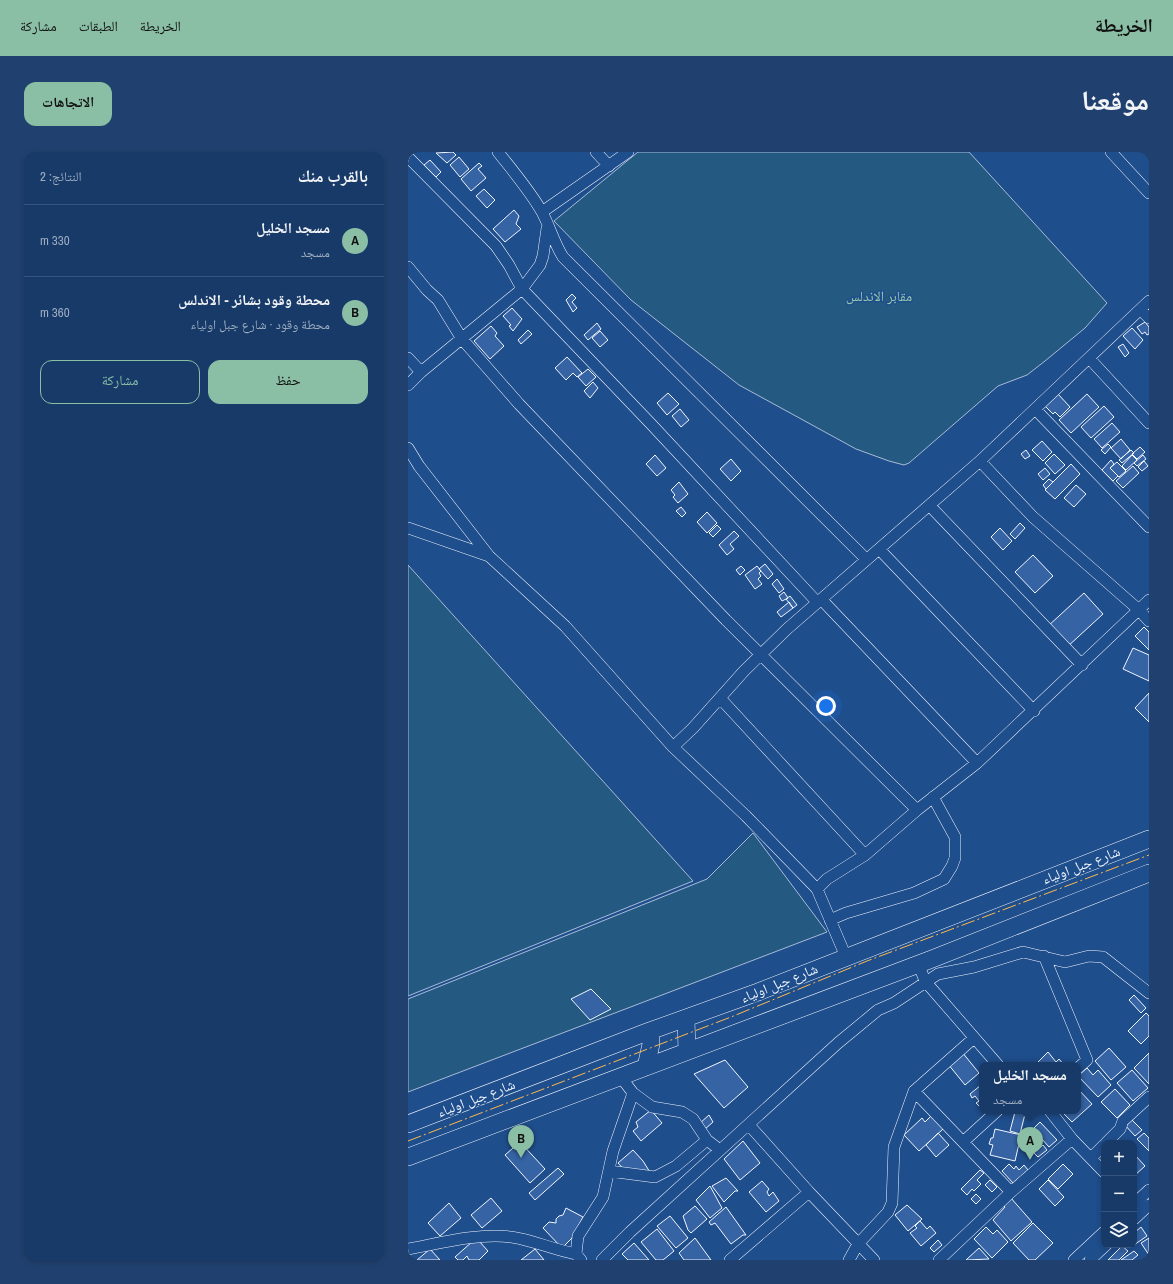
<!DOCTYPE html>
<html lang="ar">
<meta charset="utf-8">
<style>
body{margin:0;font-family:"Archivo Narrow","Noto Naskh Arabic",sans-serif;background:#20416f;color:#f1f3f6;direction:rtl}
.controls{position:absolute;right:12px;bottom:12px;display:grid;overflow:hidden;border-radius:8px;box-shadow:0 2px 6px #0003}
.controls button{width:36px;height:36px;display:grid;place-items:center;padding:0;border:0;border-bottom:1px solid #36547d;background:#173a69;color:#f1f3f6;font:20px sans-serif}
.you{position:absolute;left:418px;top:554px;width:14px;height:14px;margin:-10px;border:3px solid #fff;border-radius:50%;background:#1a73e8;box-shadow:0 0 0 6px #1a73e833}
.badge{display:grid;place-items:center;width:26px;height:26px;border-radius:50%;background:#8abfa5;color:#111;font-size:13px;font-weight:700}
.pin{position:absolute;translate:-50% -33px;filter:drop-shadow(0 1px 2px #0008)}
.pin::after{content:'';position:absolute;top:21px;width:14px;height:12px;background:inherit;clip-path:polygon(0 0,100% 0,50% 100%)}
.popup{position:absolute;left:571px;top:910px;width:102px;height:52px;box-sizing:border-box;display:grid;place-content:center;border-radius:8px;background:#173a69;filter:drop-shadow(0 1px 3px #0005);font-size:13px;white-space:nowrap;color:#9eadc0}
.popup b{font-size:15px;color:#f1f3f6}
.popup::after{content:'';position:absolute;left:50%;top:100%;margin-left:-8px;border:8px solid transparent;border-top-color:#173a69}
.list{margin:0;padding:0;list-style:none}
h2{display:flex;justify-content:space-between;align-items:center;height:52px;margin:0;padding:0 16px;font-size:17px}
h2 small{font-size:13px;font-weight:400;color:#9eadc0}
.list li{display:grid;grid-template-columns:26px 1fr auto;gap:12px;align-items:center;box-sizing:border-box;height:72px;padding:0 16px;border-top:1px solid #36547d}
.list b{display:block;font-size:15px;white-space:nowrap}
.list p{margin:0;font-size:13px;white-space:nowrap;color:#9eadc0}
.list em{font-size:13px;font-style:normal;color:#9eadc0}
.actions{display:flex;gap:8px;padding:12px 16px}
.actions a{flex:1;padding:9px 0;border:1px solid #8abfa5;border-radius:12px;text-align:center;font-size:14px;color:#8abfa5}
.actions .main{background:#8abfa5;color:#111}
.icon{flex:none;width:22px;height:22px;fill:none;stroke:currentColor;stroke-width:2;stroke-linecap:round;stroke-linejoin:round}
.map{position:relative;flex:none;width:741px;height:1108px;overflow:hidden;direction:ltr;border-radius:12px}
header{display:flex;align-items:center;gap:24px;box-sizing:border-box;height:56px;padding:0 20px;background:#8abfa5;color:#111}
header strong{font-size:19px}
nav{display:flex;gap:22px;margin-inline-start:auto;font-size:14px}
.intro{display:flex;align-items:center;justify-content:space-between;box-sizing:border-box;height:96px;padding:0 24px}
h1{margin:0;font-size:28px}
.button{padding:10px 18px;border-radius:12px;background:#8abfa5;color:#111;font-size:14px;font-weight:700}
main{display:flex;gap:24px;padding:0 24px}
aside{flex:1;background:#173a69;border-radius:12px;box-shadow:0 2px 6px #0003}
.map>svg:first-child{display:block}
.green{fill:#245a82;stroke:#a8bbd7}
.building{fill:#3563a3;stroke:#f2f6ff}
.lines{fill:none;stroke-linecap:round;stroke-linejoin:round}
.minor-casing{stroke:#f2f6ff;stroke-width:12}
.highway-casing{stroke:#f2f6ff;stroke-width:18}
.minor{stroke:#1f4e8c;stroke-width:11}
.highway{stroke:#1f4e8c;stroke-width:17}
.power{stroke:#ffb74d;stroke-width:1;stroke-dasharray:14 3 2 3;stroke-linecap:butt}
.labels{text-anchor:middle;stroke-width:3;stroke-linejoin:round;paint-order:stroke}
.park-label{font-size:14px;fill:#97c8a6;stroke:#1f4e8c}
.street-label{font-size:14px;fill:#f2f6ff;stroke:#1f4e8c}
</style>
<header>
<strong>الخريطة</strong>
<nav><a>الخريطة</a><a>الطبقات</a><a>مشاركة</a></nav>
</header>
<div class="intro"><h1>موقعنا</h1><a class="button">الاتجاهات</a></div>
<main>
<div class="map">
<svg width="741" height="1108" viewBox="0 0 741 1108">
<rect width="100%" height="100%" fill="#1f4e8c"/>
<path class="green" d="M230 0H561L699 151 677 176 637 209 619 223 590 234 501 311 496 313 481 309 448 297 331 233 223 148 146 69Z
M0 413 285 729 0 844Z
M345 681 419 780 0 940V847L299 727Z"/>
<path class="building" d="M45 0 48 3 39 11 28 1Z
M51 5 61 17 52 25 42 13Z
M22 8 33 20 28 25 16 13Z
M71 11 74 14 70 17 78 26 63 39 53 27Z
M76 37 87 48 79 56 68 44Z
M106 58 111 64 108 72 113 77 97 90 85 77Z
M164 142 168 146 164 150 169 156 165 160 158 148Z
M104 156 114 167 105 179 101 174 103 173 95 164Z
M737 170 741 175V182L739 183 737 180 734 182 729 175Z
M189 171 193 177 180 188 176 183Z
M83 174 89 181 87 184 96 194 82 207 66 189Z
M724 176 735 188 727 197 715 184Z
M120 178 124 182 113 192 110 188Z
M192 179 200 188 192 195 184 186Z
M715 192 721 201 717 205 710 195Z
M159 205 174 221 169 225 165 221 158 228 147 216Z
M180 217 188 225 178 234 170 225Z
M185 230 190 236 182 246 176 239Z
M260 241 271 252 259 263 249 251Z
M650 242 662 255 652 265 647 260 645 262 637 254Z
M679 242 691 255 663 281 651 268Z
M696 254 706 265 683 286 673 275Z
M272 257 281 268 273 275 264 264Z
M704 271 712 280 694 296 686 287Z
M713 287 722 298 713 307 703 296Z
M634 289 644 300 635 309 624 298Z
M700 292 703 295 697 302 693 298Z
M732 295 737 300 729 307 724 302Z
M618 298 622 304 617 307 613 302Z
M723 298 726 301 714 311 711 308Z
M646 302 657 313 647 322 637 311Z
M247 303 258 316 249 324 238 312Z
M724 303 729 308 718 318 714 314Z
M735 303 738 307 729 314 726 311Z
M323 307 333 319 323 329 312 317Z
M703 308 706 312 702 316 710 324 705 329 694 318Z
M736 309 740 314 734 319 730 315Z
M709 310 718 319 711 325 702 316Z
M663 312 672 322 647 347 637 338Z
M725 314 731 321 715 336 708 329Z
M637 316 642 322 635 328 630 322Z
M641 327 645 330 638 337 635 333Z
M271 330 280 342 270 351 265 345 267 343 263 338Z
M668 333 678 342 666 355 656 346Z
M273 355 278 361 274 365 268 359Z
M299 360 309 371 299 381 289 370Z
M612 371 617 376 607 387 602 382Z
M309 373 313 377 305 385 301 381Z
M592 376 604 389 595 398 583 385Z
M326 379 331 384 322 392 326 397 319 403 311 393Z
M625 403 645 424 627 441 607 420Z
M357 412 365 422 360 427 351 417Z
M333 414 337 418 332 423 328 418Z
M349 414 353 419 351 421 353 424 350 427 354 432 347 437 337 423Z
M369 427 376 437 371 441 364 432Z
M376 440 380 446 374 449 371 444Z
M676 441 695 462 658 496 639 475Z
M382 444 389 453 385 456 378 447Z
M381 450 385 456 373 465 369 460Z
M736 475 741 480V498L727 484Z
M725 496 741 503V529L715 517Z
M741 541V570L727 556Z
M183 837 203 857 182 868 163 847Z
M726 843 738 856 733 861 721 848Z
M738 861 741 864V884L733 892 720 879Z
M701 896 718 915 703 928 687 909Z
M554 900 571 921 557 933 540 912Z
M640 900 648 910 651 907 656 913H627Z
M741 901V932L726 916Z
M317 908 340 935 316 956 286 922Z
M679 916 685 923 690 918 703 933 690 945 670 924Z
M724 918 740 936 725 949 709 931Z
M573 933H574V957L568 951 571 949 567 944 564 946 562 942Z
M670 937 684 952 664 970 653 959H670Z
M707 937 722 953 709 966 693 950Z
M243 958 254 971 233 989 225 979 230 975 228 970Z
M607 960 617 962 612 982 602 979Z
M301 963 305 970 296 978 291 972Z
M523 964 535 977 511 999 496 983 514 966 517 970Z
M722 966 734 978 727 984 716 972Z
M632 970 649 988 641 995 625 977Z
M587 977 613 983 607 1009 582 1003 585 993 581 992 583 986H585Z
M530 981 541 993 528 1005 518 993Z
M736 981 741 986V999L729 987Z
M335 989 352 1011 332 1028 316 1007Z
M112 990 137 1017 122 1031 97 1003Z
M635 993 639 998 630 1005 626 1001Z
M225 998 235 1009 245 1025 219 1021 210 1011Z
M726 1002 737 1014 726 1024Z
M601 1012 606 1017 608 1014 611 1018 616 1013 620 1018 605 1031 594 1019Z
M655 1012 665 1022 650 1037 640 1027Z
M150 1016 156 1022 127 1048 121 1041Z
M572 1018 576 1021 569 1028 573 1032 566 1039 564 1037 559 1043 553 1037Z
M318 1026 330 1039H327L316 1050 304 1034Z
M582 1028 589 1035 584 1040 577 1033Z
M640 1028 656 1045 647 1054 631 1037Z
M354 1029 361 1037 359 1040 361 1044 365 1040 371 1049 358 1060 341 1040Z
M302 1034 314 1056 302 1066 288 1048Z
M568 1042 573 1047 568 1052 563 1047Z
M602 1045 624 1070 603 1089 585 1068 597 1055 594 1052Z
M83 1046 94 1059 74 1076 63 1063Z
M41 1051 53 1066 32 1084 20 1071Z
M499 1053 514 1067 500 1079 487 1063Z
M287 1054 299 1067 283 1081 280 1078 275 1064Z
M318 1055 338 1083H335L323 1092 307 1071 303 1073 301 1070Z
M158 1056 175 1065 164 1086 154 1096 135 1076 141 1070 148 1071V1067L151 1064 155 1063Z
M262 1064 280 1086 268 1096 249 1074Z
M512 1069 519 1077 522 1074 528 1081 513 1094 502 1081 509 1076 507 1074Z
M625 1071 645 1091 627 1108H621L605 1091Z
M578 1075 585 1082 589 1078 600 1090 584 1106 566 1087Z
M733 1075 739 1084 723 1095 722 1093H726V1081Z
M249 1077 266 1099 255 1108H248L233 1090Z
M287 1086 303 1108H276L271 1101Z
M741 1086V1103L733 1091Z
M70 1088 80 1099 71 1108H61L59 1104 55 1108H50L47 1105 65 1089Z
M530 1088 534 1093 526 1100 522 1096Z
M226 1091 241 1108H220L214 1102Z
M714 1094 720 1099 711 1108H700Z
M571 1096 581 1107 559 1108H558Z
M22 1097 32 1108H9Z
M127 1097 136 1108H113Z
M726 1099 730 1103 724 1108H713Z"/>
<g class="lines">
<g class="minor-casing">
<path id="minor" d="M90 0C105 19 122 39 134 60 142 75 146 91 155 105L458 407
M188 0 201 14
M703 0 741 41
M0 5 88 94 101 113 114 137 244 273 409 450
M134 60 220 0
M0 115 19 138 30 148 54 187 111 252 318 468 509 658
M733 158 741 166
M0 206 13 220
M681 206 741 271
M0 233 13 220 114 137 132 113 135 104 139 76
M628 258 741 375
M0 296 11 314 81 404 157 474 265 595 338 664 409 737 438 805
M572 309 625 365 731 458 741 469
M522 354 674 513
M0 376 81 404
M471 397 626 559
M413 447 569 611
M312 546 457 703
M265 595 285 576 336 519 379 477 572 309 741 149
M409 737 419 727 457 703 509 658 569 611 741 448
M422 768 438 761 506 741 536 727 544 714 547 706V685L525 645
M636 804 679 908 670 916
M510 811 517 829 590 913
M212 924 225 941 244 955 274 960 285 967 299 988 312 998
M506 939 603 1040
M642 959 664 987 696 1020
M341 973 401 1040 466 1108
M555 990 589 959
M698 991 712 977 715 969 741 945
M683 1006 696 993
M201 1019 247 1025 268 1014 299 988
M726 1052 741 1038
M726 1067 741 1053
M0 1097C33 1091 69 1081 103 1085 125 1088 146 1098 168 1102
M173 1108 168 1102 170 1084 195 1045 205 999 225 941
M194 1108 222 1080 430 891 470 858 486 851 530 822 566 815 615 800 657 810 681 804 695 805 741 841
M322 1108 401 1040
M441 1108 450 1092 480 1060 484 1051 486 995 506 939 566 886
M531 1108 603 1040 664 987
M666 1108 696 1080
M682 1108 698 1093"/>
</g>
<g class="highway-casing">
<path id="highway" d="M278 867 279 899
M238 915 243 892 242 879
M0 972 239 880 350 840 741 687
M0 1005 524 807 741 721"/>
</g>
<use href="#minor" class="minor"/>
<use href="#highway" class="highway"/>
<path class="power" d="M0 989 323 865 459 809 741 703"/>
</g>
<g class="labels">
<g class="park-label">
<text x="471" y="149">مقابر الاندلس</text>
</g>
<g class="street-label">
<text transform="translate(673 713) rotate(-21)" y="5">شارع جبل اولياء</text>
<text transform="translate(371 831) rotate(-22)" y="5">شارع جبل اولياء</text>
<text transform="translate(68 946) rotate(-21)" y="5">شارع جبل اولياء</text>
</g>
</g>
</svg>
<div class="controls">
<button>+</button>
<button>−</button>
<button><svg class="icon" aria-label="layers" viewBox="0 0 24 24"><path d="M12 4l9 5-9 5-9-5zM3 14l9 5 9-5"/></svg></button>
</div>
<div class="you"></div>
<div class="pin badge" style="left:622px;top:1008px">A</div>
<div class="popup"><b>مسجد الخليل</b>مسجد</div>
<div class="pin badge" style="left:113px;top:1006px">B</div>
</div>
<aside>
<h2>بالقرب منك<small>النتائج: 2</small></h2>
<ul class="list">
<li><span class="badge">A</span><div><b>مسجد الخليل</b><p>مسجد</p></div><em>330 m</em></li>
<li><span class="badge">B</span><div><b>محطة وقود بشائر - الاندلس</b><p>محطة وقود · شارع جبل اولياء</p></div><em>360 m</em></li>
</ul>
<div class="actions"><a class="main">حفظ</a><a>مشاركة</a></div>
</aside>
</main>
